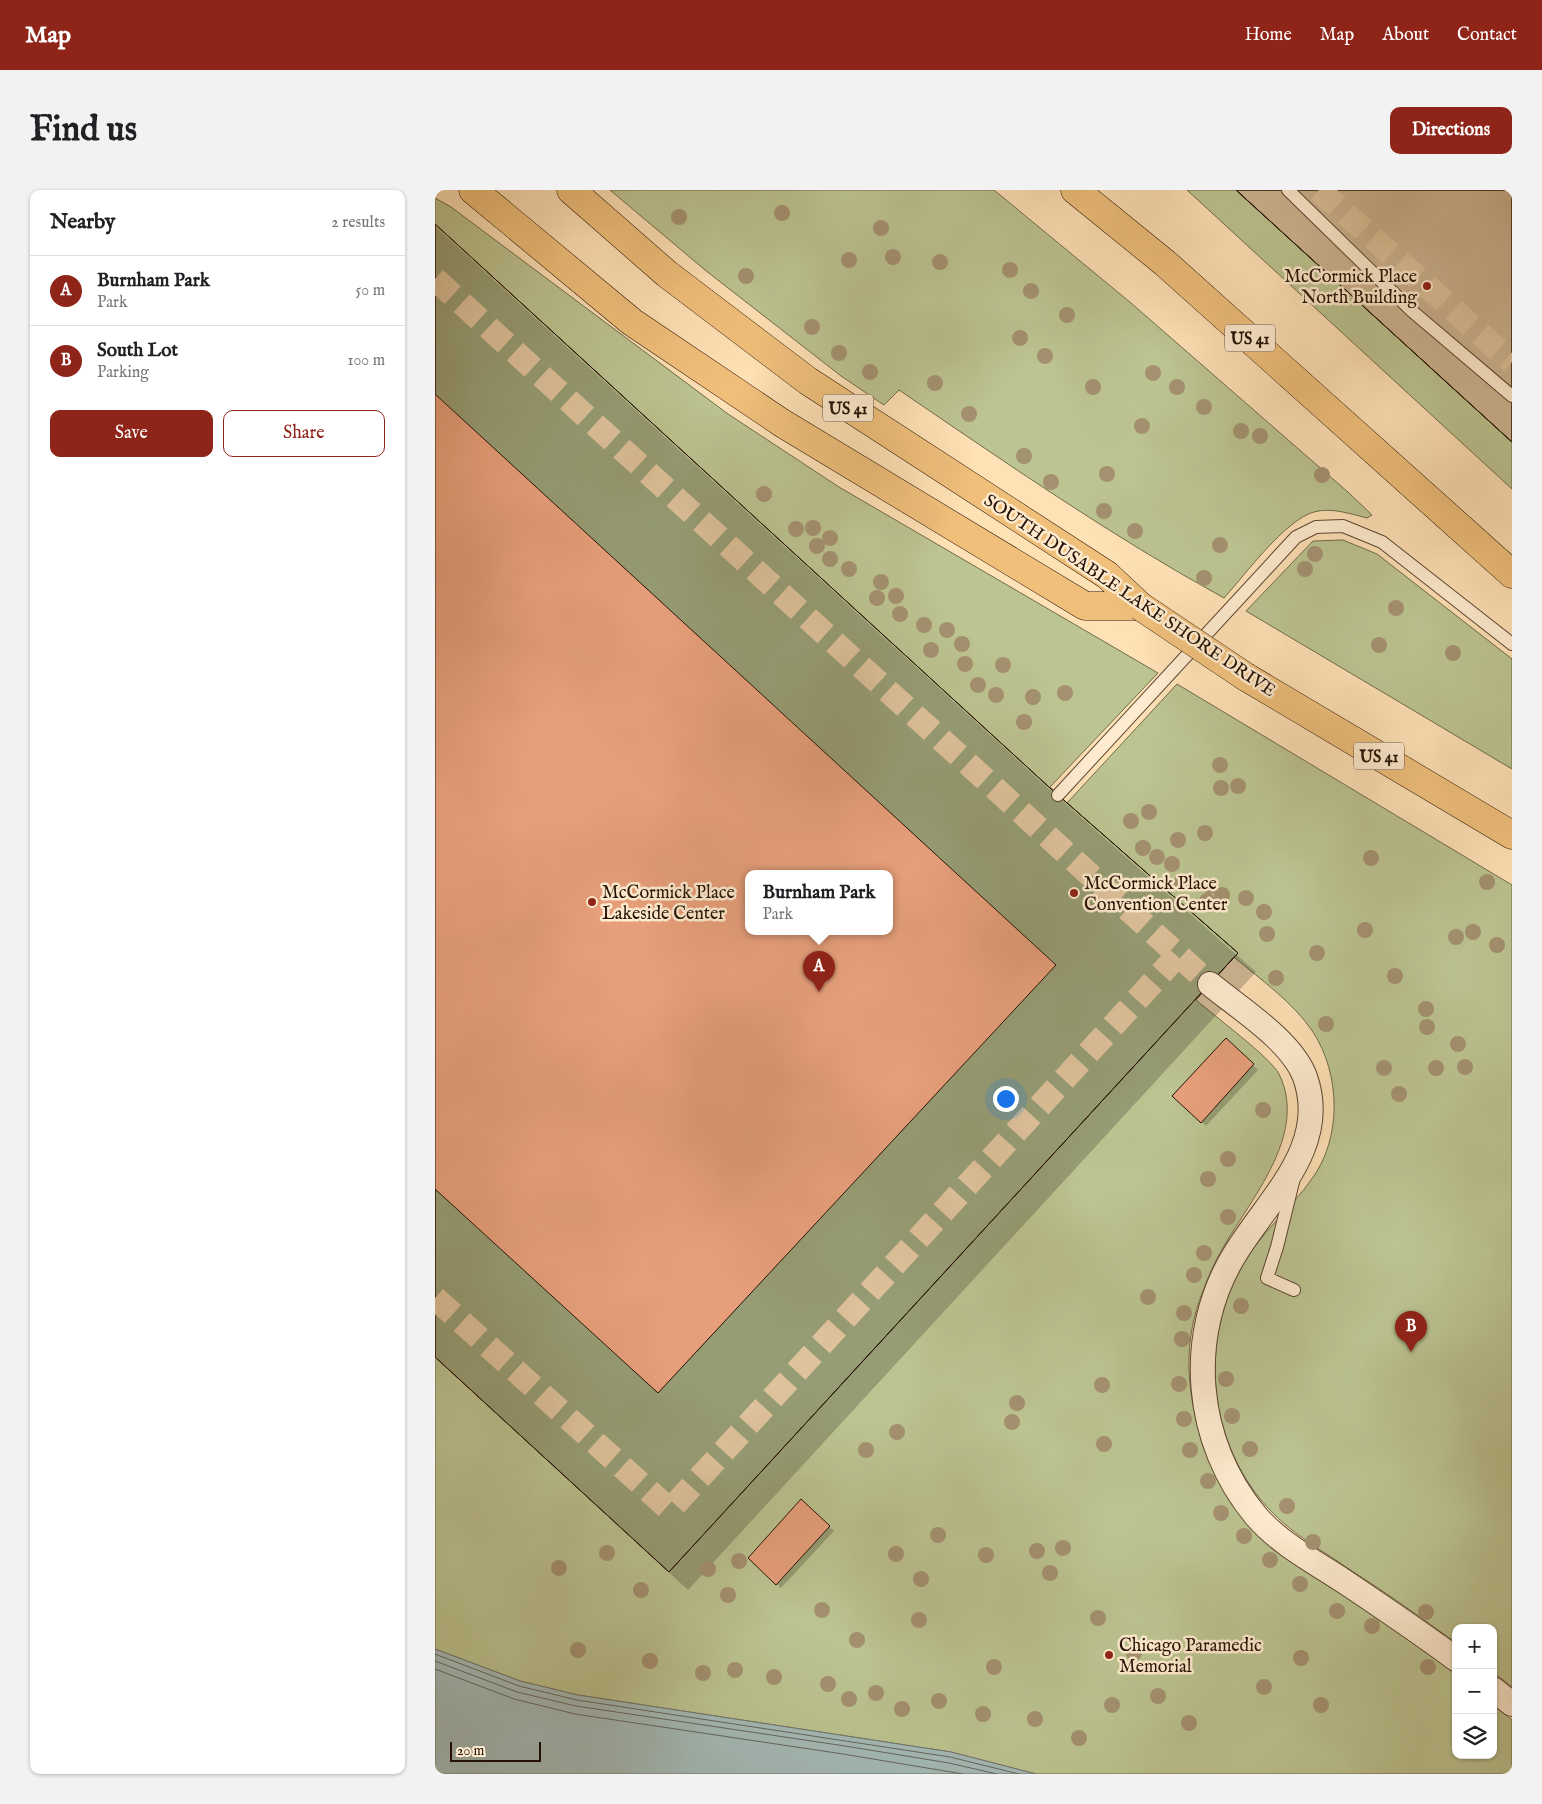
<!DOCTYPE html>
<meta charset="utf-8">
<style>
body{margin:0;font-family:"IM FELL English",serif;background:#f2f2f2;color:#202124}
.controls{position:absolute;right:15px;bottom:15px;display:grid;overflow:hidden;border-radius:10px;box-shadow:0 1px 4px #0004}
.controls button{width:45px;height:45px;display:grid;place-items:center;padding:0;border:0;border-bottom:1px solid #e0e0e0;background:#fff;color:#202124;font:25px sans-serif}
.scale{position:absolute;left:15px;bottom:12px;width:91px;box-sizing:border-box;padding-left:5px;border:2px solid #251205;border-top:0;font-size:14px;line-height:18px;white-space:nowrap;color:#251205;-webkit-text-stroke:4px #ffecd0;paint-order:stroke}
.you{position:absolute;left:570px;top:908px;width:18px;height:18px;margin:-12px;border:4px solid #fff;border-radius:50%;background:#1a73e8;box-shadow:0 0 0 8px #1a73e833}
.badge{display:grid;place-items:center;width:32px;height:32px;border-radius:50%;background:#8f2418;color:#fff;font-size:16px;font-weight:700}
.pin{position:absolute;translate:-50% -41px;filter:drop-shadow(0 1px 2px #0008)}
.pin::after{content:'';position:absolute;top:26px;width:18px;height:15px;background:inherit;clip-path:polygon(0 0,100% 0,50% 100%)}
.popup{position:absolute;left:310px;top:680px;width:148px;height:65px;box-sizing:border-box;display:grid;place-content:center;border-radius:10px;background:#fff;filter:drop-shadow(0 1px 4px #0005);font-size:16px;white-space:nowrap;color:#757577}
.popup b{font-size:19px;color:#202124}
.popup::after{content:'';position:absolute;left:50%;top:100%;margin-left:-10px;border:10px solid transparent;border-top-color:#fff}
.list{margin:0;padding:0;list-style:none}
h2{display:flex;justify-content:space-between;align-items:center;height:65px;margin:0;padding:0 20px;font-size:21px}
h2 small{font-size:16px;font-weight:400;color:#757577}
.list li{display:grid;grid-template-columns:32px 1fr auto;gap:15px;align-items:center;box-sizing:border-box;height:70px;padding:0 20px;border-top:1px solid #e0e0e0}
.list b{display:block;font-size:19px;white-space:nowrap}
.list p{margin:0;font-size:16px;white-space:nowrap;color:#757577}
.list em{font-size:16px;font-style:normal;color:#757577}
.actions{display:flex;gap:10px;padding:15px 20px}
.actions a{flex:1;padding:11px 0;border:1px solid #8f2418;border-radius:10px;text-align:center;font-size:18px;color:#8f2418}
.actions .main{background:#8f2418;color:#fff}
.icon{flex:none;width:28px;height:28px;fill:none;stroke:currentColor;stroke-width:2;stroke-linecap:round;stroke-linejoin:round}
.map{position:relative;flex:none;width:1077px;height:1584px;overflow:hidden;border-radius:10px}
header{display:flex;align-items:center;gap:30px;box-sizing:border-box;height:70px;padding:0 25px;background:#8f2418;color:#fff}
header strong{font-size:24px}
nav{display:flex;gap:28px;margin-inline-start:auto;font-size:18px}
.intro{display:flex;align-items:center;justify-content:space-between;box-sizing:border-box;height:120px;padding:0 30px}
h1{margin:0;font-size:35px}
.button{padding:12px 22px;border-radius:10px;background:#8f2418;color:#fff;font-size:18px;font-weight:700}
main{display:flex;gap:30px;padding:0 30px}
aside{flex:1;background:#fff;border-radius:10px;box-shadow:0 1px 4px #0004}
.map>svg:first-child{display:block}
.green{fill:#bcc491;stroke:#706b4b;fill-rule:evenodd}
.water{fill:#a4bbb8;stroke:#717770}
.shadow{fill:#0003;fill-rule:evenodd}
.lines{fill:none;stroke-linecap:round;stroke-linejoin:round}
.shore{stroke:#64665e;stroke-width:1}
.building{fill:#e79f7b;stroke:#251205;fill-rule:evenodd}
.minor-tunnel{stroke:#dec29b;stroke-width:24;stroke-dasharray:24 12;stroke-linecap:butt}
.service-casing{stroke:#5c4631;stroke-width:14}
.minor-casing{stroke:#5c4631;stroke-width:26}
.motorway-casing{stroke:#251205;stroke-width:29}
.service{stroke:#ffecd0;stroke-width:12}
.minor{stroke:#ffecd0;stroke-width:24}
.motorway{stroke:#f0c07b;stroke-width:28}
.motorway-bridge-casing{stroke:#251205;stroke-width:29;stroke-linecap:butt}
.motorway-bridge{stroke:#f0c07b;stroke-width:28}
.tree{fill:#a49170}
.poi-dot{fill:#8f2418;stroke:#ffecd0;stroke-width:2}
.labels{text-anchor:middle;stroke-width:5;stroke-linejoin:round;paint-order:stroke}
.shield{fill:#ffecd0;stroke:#665342;stroke-width:1}
.shield-label{font-size:16px;font-weight:bold;fill:#251205}
.poi-label{font-size:18px;fill:#251205;stroke:#ffecd0;text-anchor:start}
.street-label{font-size:18px;fill:#251205;stroke:#ffecd0}
</style>
<header>
<strong>Map</strong>
<nav><a>Home</a><a>Map</a><a>About</a><a>Contact</a></nav>
</header>
<div class="intro"><h1>Find us</h1><a class="button">Directions</a></div>
<main>
<aside>
<h2>Nearby<small>2 results</small></h2>
<ul class="list">
<li><span class="badge">A</span><div><b>Burnham Park</b><p>Park</p></div><em>50 m</em></li>
<li><span class="badge">B</span><div><b>South Lot</b><p>Parking</p></div><em>100 m</em></li>
</ul>
<div class="actions"><a class="main">Save</a><a>Share</a></div>
</aside>
<div class="map">
<svg width="1077" height="1584" viewBox="0 0 1077 1584">
<rect width="100%" height="100%" fill="#ffe1b6"/>
<filter id="stains"><feTurbulence type="fractalNoise" baseFrequency=".004" numOctaves="4"/><feColorMatrix values="0 0 0 0 .2 0 0 0 0 .09 0 0 0 0 .02 0 0 0 .5 -.17"/></filter>
<radialGradient id="worn" r=".72"><stop offset=".6" stop-color="#630" stop-opacity="0"/><stop offset="1" stop-color="#630" stop-opacity=".3"/></radialGradient>
<path class="green" d="M175 0H559L696 113 914 303 937 325 932 328C916 324 896 317 879 322 850 330 810 385 789 408 676 346 570 272 464 200L449 215 406 186 270 80Z
M752 0H801L1077 252V299Z
M0 8 16 17 293 224 404 297 723 483 615 597 632 613 742 494 1077 695V1497L1058 1482V1438H1021V1453C987 1428 953 1404 917 1381 881 1356 850 1341 822 1305 770 1236 766 1142 812 1068 830 1039 857 1017 876 990 907 949 906 885 878 842 858 812 826 790 799 767L761 810C778 825 835 867 844 884 877 951 802 1022 777 1079 768 1099 759 1123 756 1145 747 1202 768 1274 802 1320 830 1359 872 1382 912 1408 949 1432 986 1456 1021 1484V1565H1058V1514L1077 1530V1584H601L516 1562 143 1505 85 1491 0 1459ZM314 683H454V741H314Z
M908 350 942 364 1077 469V579L811 421 878 351Z"/>
<path class="water" d="M0 1459 85 1491 143 1505 516 1562 601 1584H0Z"/>
<path class="shadow" d="M800 0H1077V253Z
M0 36 614 599 821 782 253 1400 0 1167ZM314 683H454V741H314Z
M791 849 823 880 771 936 739 906Z
M366 1311 399 1341 346 1398 314 1368Z"/>
<g class="lines">
<path class="shore" d="M0 1464 84 1496 142 1510 515 1567 584 1584
M0 1471 82 1502 141 1516 410 1556 514 1573 562 1584
M0 1479 79 1509 140 1524 408 1564 528 1584"/>
</g>
<path class="building" d="M801 0H1077V252Z
M801 0H1077V252Z
M0 34 615 598 803 763 234 1382 0 1167V999L223 1203 621 775 0 204Z
M0 34 615 598 803 763 234 1382 0 1167ZM314 683H454V741H314Z
M791 848 819 874 766 933 737 906Z
M366 1309 395 1336 341 1395 313 1368Z"/>
<g class="lines">
<path class="minor-tunnel" d="M884 0 1077 172
M0 89 775 794
M0 1108 235 1320 742 766"/>
<g class="service-casing">
<path id="service" d="M853 0 977 121 1077 206
M623 605 861 347 881 337 908 336 947 352 1077 454
M858 992 842 1057 832 1088 859 1100"/>
</g>
<g class="minor-casing">
<path id="minor" d="M775 794C804 818 857 851 870 887 895 957 833 1009 800 1064 750 1145 759 1252 821 1326 844 1353 878 1371 907 1390 946 1416 984 1442 1021 1469
M1058 1499 1077 1514"/>
</g>
<g class="motorway-casing">
<path id="motorway" d="M38 0 197 132 347 233 650 416H705
M136 0 232 84 373 191 672 385 705 416
M640 0 730 73 1077 384
M811 487 1077 645"/>
</g>
<use href="#service" class="service"/>
<use href="#minor" class="minor"/>
<use href="#motorway" class="motorway"/>
<g class="motorway-bridge-casing">
<path id="motorway-bridge" d="M705 416 811 487"/>
</g>
<use href="#motorway-bridge" class="motorway-bridge"/>
</g>
<g class="tree">
<circle cx="347" cy="23" r="8"/>
<circle cx="244" cy="27" r="8"/>
<circle cx="446" cy="38" r="8"/>
<circle cx="458" cy="67" r="8"/>
<circle cx="414" cy="70" r="8"/>
<circle cx="505" cy="72" r="8"/>
<circle cx="575" cy="80" r="8"/>
<circle cx="311" cy="86" r="8"/>
<circle cx="596" cy="101" r="8"/>
<circle cx="632" cy="125" r="8"/>
<circle cx="377" cy="137" r="8"/>
<circle cx="585" cy="148" r="8"/>
<circle cx="404" cy="163" r="8"/>
<circle cx="610" cy="166" r="8"/>
<circle cx="435" cy="182" r="8"/>
<circle cx="718" cy="183" r="8"/>
<circle cx="500" cy="193" r="8"/>
<circle cx="658" cy="197" r="8"/>
<circle cx="742" cy="197" r="8"/>
<circle cx="769" cy="217" r="8"/>
<circle cx="534" cy="224" r="8"/>
<circle cx="707" cy="236" r="8"/>
<circle cx="806" cy="241" r="8"/>
<circle cx="825" cy="246" r="8"/>
<circle cx="589" cy="266" r="8"/>
<circle cx="672" cy="284" r="8"/>
<circle cx="887" cy="285" r="8"/>
<circle cx="616" cy="292" r="8"/>
<circle cx="329" cy="304" r="8"/>
<circle cx="669" cy="321" r="8"/>
<circle cx="378" cy="338" r="8"/>
<circle cx="361" cy="339" r="8"/>
<circle cx="700" cy="341" r="8"/>
<circle cx="395" cy="348" r="8"/>
<circle cx="785" cy="355" r="8"/>
<circle cx="382" cy="356" r="8"/>
<circle cx="880" cy="364" r="8"/>
<circle cx="395" cy="369" r="8"/>
<circle cx="414" cy="379" r="8"/>
<circle cx="870" cy="379" r="8"/>
<circle cx="769" cy="388" r="8"/>
<circle cx="446" cy="392" r="8"/>
<circle cx="461" cy="406" r="8"/>
<circle cx="442" cy="408" r="8"/>
<circle cx="961" cy="418" r="8"/>
<circle cx="465" cy="424" r="8"/>
<circle cx="489" cy="435" r="8"/>
<circle cx="512" cy="440" r="8"/>
<circle cx="527" cy="454" r="8"/>
<circle cx="944" cy="455" r="8"/>
<circle cx="496" cy="460" r="8"/>
<circle cx="1018" cy="463" r="8"/>
<circle cx="530" cy="474" r="8"/>
<circle cx="568" cy="475" r="8"/>
<circle cx="543" cy="495" r="8"/>
<circle cx="630" cy="503" r="8"/>
<circle cx="561" cy="505" r="8"/>
<circle cx="598" cy="507" r="8"/>
<circle cx="589" cy="532" r="8"/>
<circle cx="785" cy="575" r="8"/>
<circle cx="803" cy="596" r="8"/>
<circle cx="786" cy="598" r="8"/>
<circle cx="714" cy="622" r="8"/>
<circle cx="696" cy="631" r="8"/>
<circle cx="770" cy="643" r="8"/>
<circle cx="743" cy="650" r="8"/>
<circle cx="708" cy="658" r="8"/>
<circle cx="722" cy="667" r="8"/>
<circle cx="936" cy="668" r="8"/>
<circle cx="737" cy="674" r="8"/>
<circle cx="747" cy="692" r="8"/>
<circle cx="1052" cy="692" r="8"/>
<circle cx="775" cy="696" r="8"/>
<circle cx="787" cy="705" r="8"/>
<circle cx="811" cy="708" r="8"/>
<circle cx="772" cy="711" r="8"/>
<circle cx="829" cy="722" r="8"/>
<circle cx="930" cy="740" r="8"/>
<circle cx="1038" cy="742" r="8"/>
<circle cx="832" cy="744" r="8"/>
<circle cx="1021" cy="747" r="8"/>
<circle cx="1062" cy="755" r="8"/>
<circle cx="882" cy="763" r="8"/>
<circle cx="960" cy="786" r="8"/>
<circle cx="841" cy="788" r="8"/>
<circle cx="991" cy="819" r="8"/>
<circle cx="891" cy="834" r="8"/>
<circle cx="992" cy="837" r="8"/>
<circle cx="1023" cy="854" r="8"/>
<circle cx="1030" cy="877" r="8"/>
<circle cx="949" cy="878" r="8"/>
<circle cx="1001" cy="878" r="8"/>
<circle cx="964" cy="904" r="8"/>
<circle cx="828" cy="920" r="8"/>
<circle cx="793" cy="969" r="8"/>
<circle cx="773" cy="989" r="8"/>
<circle cx="793" cy="1027" r="8"/>
<circle cx="769" cy="1063" r="8"/>
<circle cx="759" cy="1085" r="8"/>
<circle cx="713" cy="1107" r="8"/>
<circle cx="806" cy="1116" r="8"/>
<circle cx="749" cy="1123" r="8"/>
<circle cx="747" cy="1149" r="8"/>
<circle cx="791" cy="1189" r="8"/>
<circle cx="744" cy="1194" r="8"/>
<circle cx="667" cy="1195" r="8"/>
<circle cx="582" cy="1213" r="8"/>
<circle cx="797" cy="1226" r="8"/>
<circle cx="749" cy="1229" r="8"/>
<circle cx="577" cy="1232" r="8"/>
<circle cx="462" cy="1242" r="8"/>
<circle cx="669" cy="1254" r="8"/>
<circle cx="815" cy="1259" r="8"/>
<circle cx="431" cy="1260" r="8"/>
<circle cx="755" cy="1260" r="8"/>
<circle cx="773" cy="1291" r="8"/>
<circle cx="852" cy="1316" r="8"/>
<circle cx="786" cy="1323" r="8"/>
<circle cx="503" cy="1345" r="8"/>
<circle cx="809" cy="1346" r="8"/>
<circle cx="878" cy="1352" r="8"/>
<circle cx="628" cy="1358" r="8"/>
<circle cx="602" cy="1361" r="8"/>
<circle cx="172" cy="1363" r="8"/>
<circle cx="461" cy="1364" r="8"/>
<circle cx="551" cy="1365" r="8"/>
<circle cx="835" cy="1370" r="8"/>
<circle cx="304" cy="1371" r="8"/>
<circle cx="124" cy="1378" r="8"/>
<circle cx="273" cy="1379" r="8"/>
<circle cx="615" cy="1383" r="8"/>
<circle cx="486" cy="1389" r="8"/>
<circle cx="865" cy="1394" r="8"/>
<circle cx="206" cy="1400" r="8"/>
<circle cx="293" cy="1405" r="8"/>
<circle cx="387" cy="1420" r="8"/>
<circle cx="902" cy="1421" r="8"/>
<circle cx="991" cy="1422" r="8"/>
<circle cx="663" cy="1428" r="8"/>
<circle cx="484" cy="1430" r="8"/>
<circle cx="937" cy="1436" r="8"/>
<circle cx="422" cy="1450" r="8"/>
<circle cx="143" cy="1460" r="8"/>
<circle cx="699" cy="1463" r="8"/>
<circle cx="866" cy="1468" r="8"/>
<circle cx="215" cy="1471" r="8"/>
<circle cx="559" cy="1477" r="8"/>
<circle cx="993" cy="1477" r="8"/>
<circle cx="300" cy="1480" r="8"/>
<circle cx="268" cy="1483" r="8"/>
<circle cx="339" cy="1487" r="8"/>
<circle cx="393" cy="1494" r="8"/>
<circle cx="829" cy="1497" r="8"/>
<circle cx="441" cy="1503" r="8"/>
<circle cx="723" cy="1506" r="8"/>
<circle cx="414" cy="1509" r="8"/>
<circle cx="504" cy="1511" r="8"/>
<circle cx="677" cy="1515" r="8"/>
<circle cx="886" cy="1515" r="8"/>
<circle cx="467" cy="1519" r="8"/>
<circle cx="548" cy="1524" r="8"/>
<circle cx="600" cy="1529" r="8"/>
<circle cx="754" cy="1533" r="8"/>
<circle cx="644" cy="1548" r="8"/>
</g>
<g class="poi-dot">
<circle cx="992" cy="96" r="5"/>
<circle cx="639" cy="703" r="5"/>
<circle cx="157" cy="712" r="5"/>
<circle cx="674" cy="1465" r="5"/>
</g>
<g class="labels">
<g class="shield">
<rect x="790" y="134.5" width="50" height="27" rx="4"/>
<rect x="388" y="204.5" width="50" height="27" rx="4"/>
<rect x="919" y="552.5" width="50" height="27" rx="4"/>
</g>
<g class="shield-label">
<text x="815" y="154">US 41</text>
<text x="413" y="224">US 41</text>
<text x="944" y="572">US 41</text>
</g>
<g class="poi-label">
<text x="982" y="92" text-anchor="end">McCormick Place<tspan x="982" dy="21">North Building</tspan></text>
<text x="649" y="699">McCormick Place<tspan x="649" dy="21">Convention Center</tspan></text>
<text x="167" y="708">McCormick Place<tspan x="167" dy="21">Lakeside Center</tspan></text>
<text x="684" y="1461">Chicago Paramedic<tspan x="684" dy="21">Memorial</tspan></text>
</g>
<g class="street-label">
<text transform="translate(695 405) rotate(34)" y="6">SOUTH DUSABLE LAKE SHORE DRIVE</text>
</g>
</g>
<rect width="100%" height="100%" filter="url(#stains)"/>
<rect width="100%" height="100%" fill="url(#worn)"/>
</svg>
<div class="controls">
<button>+</button>
<button>−</button>
<button><svg class="icon" aria-label="layers" viewBox="0 0 24 24"><path d="M12 4l9 5-9 5-9-5zM3 14l9 5 9-5"/></svg></button>
</div>
<div class="scale">20 m</div>
<div class="you"></div>
<div class="pin badge" style="left:384px;top:802px">A</div>
<div class="popup"><b>Burnham Park</b>Park</div>
<div class="pin badge" style="left:976px;top:1162px">B</div>
</div>
</main>
